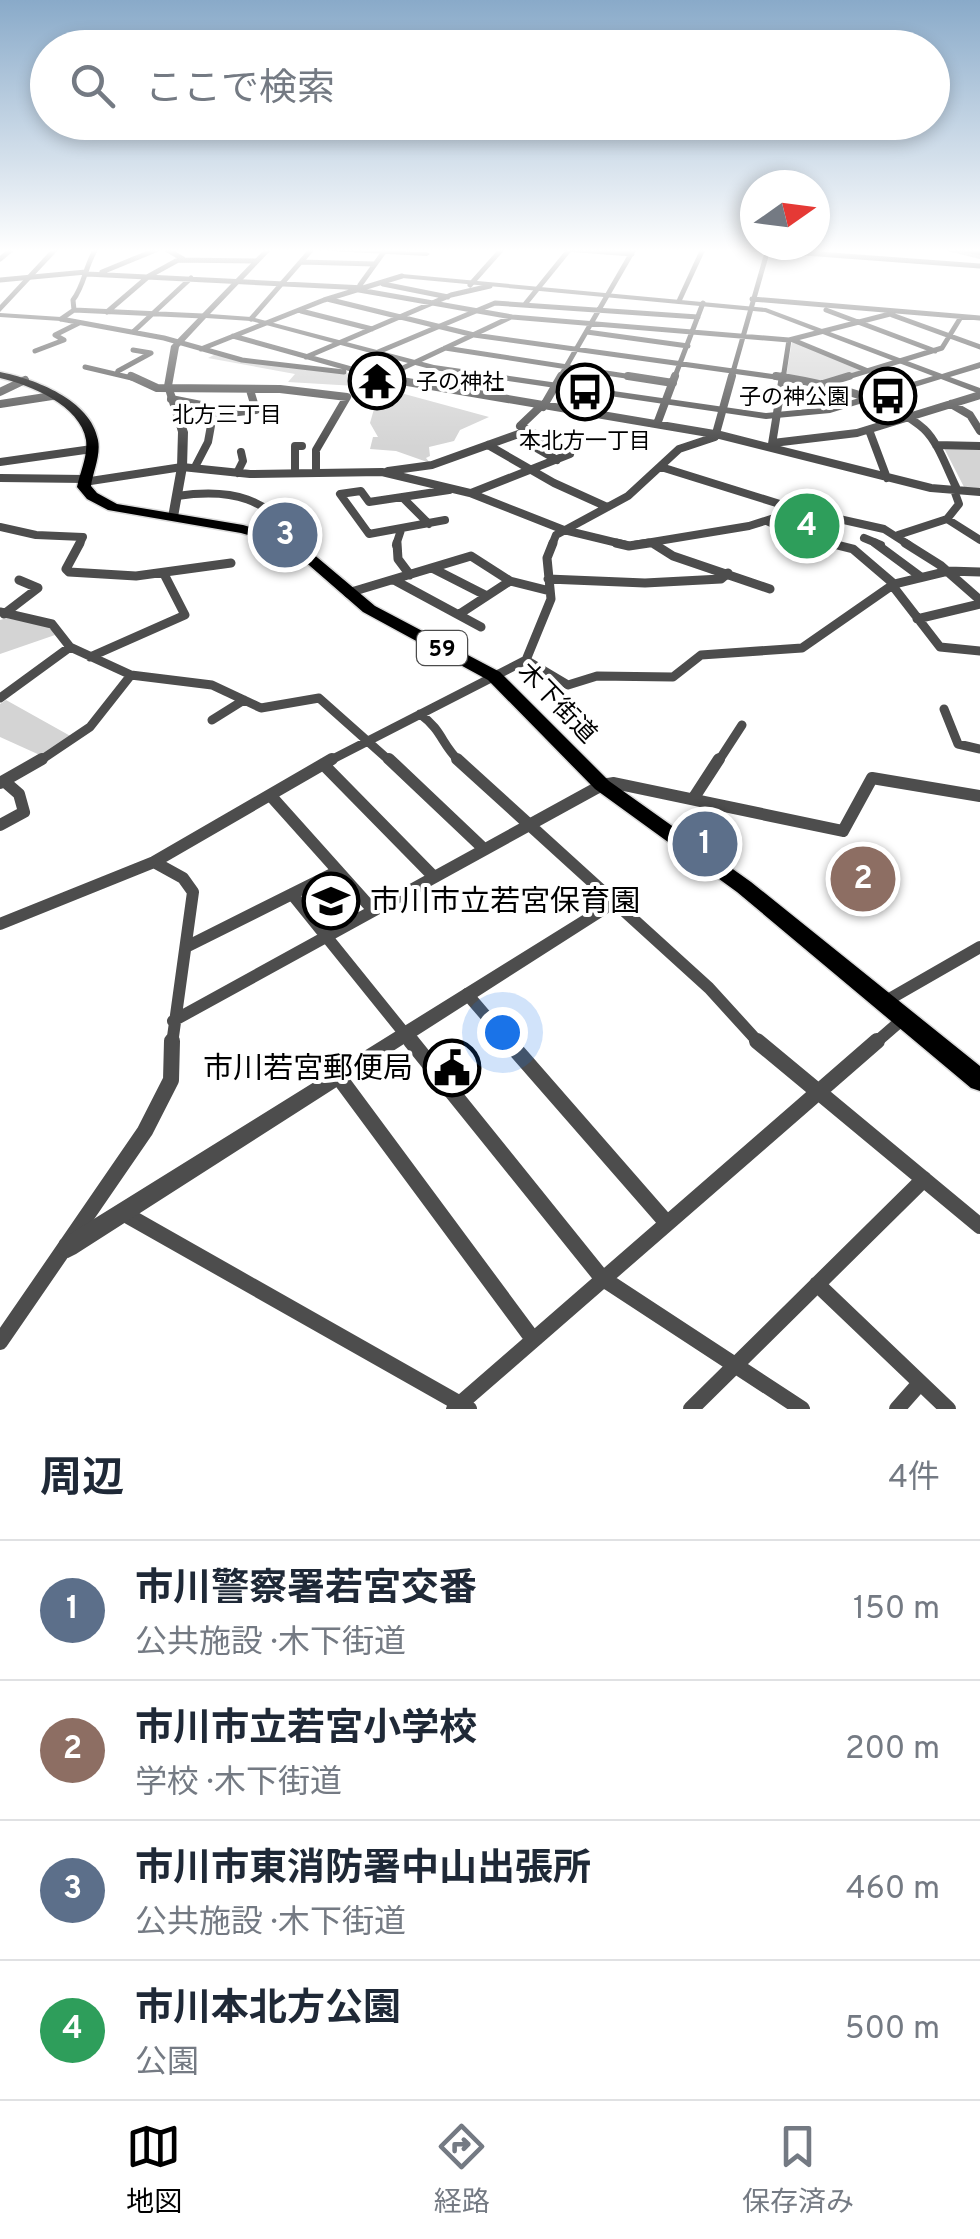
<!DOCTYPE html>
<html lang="ja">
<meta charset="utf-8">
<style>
body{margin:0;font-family:Overpass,"Noto Sans JP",sans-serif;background:#f2f2f3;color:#1f2937}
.compass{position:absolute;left:740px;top:170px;width:90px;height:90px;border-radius:50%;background:#fff;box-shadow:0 5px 15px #0003;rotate:76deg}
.you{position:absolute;left:502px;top:1032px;width:35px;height:35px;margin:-25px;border:8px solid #fff;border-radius:50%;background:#1a73e8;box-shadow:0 0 0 15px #1a73e833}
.badge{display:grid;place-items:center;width:65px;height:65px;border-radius:50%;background:#000;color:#fff;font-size:32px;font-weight:700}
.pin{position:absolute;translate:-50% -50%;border:5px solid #fff;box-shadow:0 2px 10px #0006}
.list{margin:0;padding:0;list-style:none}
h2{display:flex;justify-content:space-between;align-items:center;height:130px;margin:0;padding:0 40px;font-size:42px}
h2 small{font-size:32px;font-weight:400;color:#747a83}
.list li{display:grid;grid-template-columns:65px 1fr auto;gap:30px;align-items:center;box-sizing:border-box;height:140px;padding:0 40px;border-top:2px solid #e0e1e3}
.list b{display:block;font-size:38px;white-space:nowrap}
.list p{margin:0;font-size:32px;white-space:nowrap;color:#747a83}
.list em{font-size:32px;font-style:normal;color:#747a83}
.icon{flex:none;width:55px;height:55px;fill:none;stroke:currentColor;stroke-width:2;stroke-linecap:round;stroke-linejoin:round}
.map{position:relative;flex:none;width:980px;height:1409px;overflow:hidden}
.search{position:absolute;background:#fff;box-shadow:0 5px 15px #0003;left:30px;right:30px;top:30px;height:110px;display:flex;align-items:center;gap:25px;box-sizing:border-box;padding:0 35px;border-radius:55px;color:#747a83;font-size:38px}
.sheet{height:690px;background:#fff}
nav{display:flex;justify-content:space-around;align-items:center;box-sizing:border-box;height:140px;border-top:2px solid #e0e1e3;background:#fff;font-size:28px;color:#747a83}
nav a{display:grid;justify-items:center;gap:5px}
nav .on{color:#000}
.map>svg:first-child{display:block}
.green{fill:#d4d4d4}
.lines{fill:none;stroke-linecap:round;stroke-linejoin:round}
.river{fill:#9b9b9b;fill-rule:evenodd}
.primary-casing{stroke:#dbdbdb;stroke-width:3}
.minor-far4{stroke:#4d4d4d;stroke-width:5}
.minor-far3{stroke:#4d4d4d;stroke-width:8}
.minor-far2{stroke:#4d4d4d;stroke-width:9}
.minor-far1{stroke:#4d4d4d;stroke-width:12}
.minor{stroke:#4d4d4d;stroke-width:16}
.tertiary{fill:#4d4d4d;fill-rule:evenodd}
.primary{fill:#000;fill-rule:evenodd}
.labels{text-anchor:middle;stroke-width:8;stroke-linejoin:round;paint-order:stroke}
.far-poi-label{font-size:22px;fill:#000;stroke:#fff;text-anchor:start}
.far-neighbourhood-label{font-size:22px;fill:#000;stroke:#fff}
.shield{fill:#fff;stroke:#4c4c4c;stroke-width:2.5}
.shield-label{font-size:22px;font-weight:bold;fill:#000}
.street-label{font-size:25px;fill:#000;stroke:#fff}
.near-poi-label{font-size:30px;fill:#000;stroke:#fff;text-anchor:start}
</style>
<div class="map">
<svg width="980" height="1409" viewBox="0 0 980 1409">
<rect width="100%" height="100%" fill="#fff"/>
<path class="green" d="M792 341 860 369V371L822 382 786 377Z
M214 355 369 376 364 383 489 417 460 430 454 441 429 447 430 456 426 458 430 463 396 451 370 449 373 437H378L370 423 376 402 350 397 356 386 288 382 295 374 208 358Z
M944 448H980V490L964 487Z
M7 618 48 626 55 635 0 654V620Z
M6 700 74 738 42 756 0 737V704Z"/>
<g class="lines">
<path class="river" d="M945 249 980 253V259L947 251Z"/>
<g class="primary-casing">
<path id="primary" d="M0 372C35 379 91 400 98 440 101 455 93 472 91 486L97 493 117 504 243 525 286 537 312 553 375 606 500 672 609 781 751 882 980 1066V1091L971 1088 737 892 595 789 488 680 363 612 302 559 276 543 241 533 108 510 87 499 77 487C80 472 88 456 86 440 80 405 30 385 0 378Z"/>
</g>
<path class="minor-far4" d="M166 249 183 259
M566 249 632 254
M751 249 980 266
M0 259 12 249
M301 262 375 264
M102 272 158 249
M87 274 365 288
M0 280 86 272
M383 284 448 297
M360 285 386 249
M470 285 502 249
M359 290 512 317 789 340 890 314
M327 299 474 335 790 379
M752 299 980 318
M679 301 703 249
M526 303 569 250
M74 310 73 300C85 284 85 266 96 249
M826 310 935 351
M301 311 372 329
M107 312 149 276 178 260 257 261
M892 315 980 347
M61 319 164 338 242 360 344 372
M61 319 74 310 203 316
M251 319 312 249
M133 332 191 278
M587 332 688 346
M233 336 387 379
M793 340 868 371
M445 348 645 379
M201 349 324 300 402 276
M35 351 64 340 55 335 79 323
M378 352 495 303 698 317
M306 357 451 295 490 286
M85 367 136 379
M118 371 151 353 133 350
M386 376 511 317
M559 379 634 249
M674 379 703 303
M731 379 768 249
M783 379 789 340
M841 379 942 348 961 317"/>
<path class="minor-far3" d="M131 376 157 388 280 389 347 397 316 450V471
M372 376 720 435 931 488 980 492
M628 376 673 383
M776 376C821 383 889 398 924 429 939 443 948 472 958 491
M823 384 849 376
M0 392 25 380
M171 399 201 405 212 420 208 442 195 467
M0 404 52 396
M951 404 970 415 980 431
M543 407 561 376
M212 415 256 410 250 390
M657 424 675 376
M869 430 887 478
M524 432 525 428 520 426 541 406
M773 443 857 433 980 395
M772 444 783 376
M488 445 554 483 607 507
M936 445 980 446
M0 462 92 449
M661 467 799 510 884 529 909 545
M388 471 432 465 524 432 548 436 533 446 557 460
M295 472V446H302
M237 473 243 461 241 452
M0 478 85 479
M84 482 182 467 250 474 382 472 470 493 564 530 626 545
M471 493 570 454
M177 496C232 488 268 497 302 545
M403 498 429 524
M947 519 980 540
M445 520 369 534 340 494 361 491 369 502 449 490
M767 521 795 534 838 545
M0 527 36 535 83 537 79 545
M898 535 947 519 959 504 954 490
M864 538 881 545
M396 545 401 530
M552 545 556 535 628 496 679 449 715 437 732 376
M634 545 749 526 799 510"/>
<path class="minor-far2" d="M80 543 66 569 69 572 136 576 231 563
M300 543 307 556
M397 543 398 559 410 575
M616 543 629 546 649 543
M829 543 853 549 894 584
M875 543 921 577
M905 543 940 565 980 600
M654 544 673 556 770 589
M432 568 487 596
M548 579 645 583 721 579 728 573
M394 580 481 627
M892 585 940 647 980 651
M348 593 471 556 510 581 550 591
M0 612 52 624 70 647 131 675 212 685 261 708 319 698 391 762
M461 613 510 581
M4 614 38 588 19 580
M917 619 980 604
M90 657 185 615 164 574
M526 660 568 685 597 676 673 677 701 655 802 648 894 584 948 571 980 572
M0 698 70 647
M944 709 958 744 980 749
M420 714C443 731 441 744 460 762
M212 720 244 700
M38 762 90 727 131 675
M327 762 526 660 551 599 547 558 553 543
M718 762 742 725"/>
<path class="minor-far1" d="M389 759 484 849
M457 759 709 988 760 1044
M323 764 434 877
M0 783 42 759
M270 795 373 910
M693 799 719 759
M0 825 24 812 19 794 4 781
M154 862 183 878 193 892 172 1044
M292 894 413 1044
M0 924 154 862 332 759
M186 947 338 871
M467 994 510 1044
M886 1001 980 947
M173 1021 602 785 614 783 843 831 872 778 980 796
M874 1044 904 1018"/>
<path class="minor" d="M411 1041 602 1278 802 1409
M508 1041 666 1222
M757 1041 980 1226
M338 1076 532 1338
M123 1213 469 1409
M817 1284 948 1409
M0 1342 145 1131 171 1080 172 1041
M454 1409 877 1041
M691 1409 924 1179
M897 1409 920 1383"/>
<path class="tertiary" d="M52 249H59L0 312V305Z
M265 249H272L210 314 251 317 434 365 766 413 829 407 933 376 765 312 402 278 398 276 402 274 766 308 942 374 980 362V368L950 377 980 388V394L941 379 830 413 766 419 434 370 251 321 206 318 179 347 172 386 188 432 187 467 178 517 173 520 169 519 168 517 177 467 178 432 164 386 171 346Z
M293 249 427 252 430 254 427 256Z
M953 249 980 251V255L956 251Z
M0 313 61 317 65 319 61 321 0 317Z
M615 895 621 897 623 901 621 905 76 1254 68 1258 60 1254 57 1247 60 1240Z"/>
<use href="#primary" class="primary"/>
</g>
<linearGradient id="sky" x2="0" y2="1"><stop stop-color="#89aac9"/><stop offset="0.56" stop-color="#fff"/><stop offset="1" stop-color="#fff" stop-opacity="0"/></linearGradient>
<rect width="980" height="447" fill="url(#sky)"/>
<defs>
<g id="temple-ring" transform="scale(2.875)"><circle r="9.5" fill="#fff" stroke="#000" stroke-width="1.5"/><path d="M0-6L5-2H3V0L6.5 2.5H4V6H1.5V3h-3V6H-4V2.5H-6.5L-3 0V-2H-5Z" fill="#000"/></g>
<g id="bus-ring" transform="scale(2.875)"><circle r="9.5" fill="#fff" stroke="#000" stroke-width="1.5"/><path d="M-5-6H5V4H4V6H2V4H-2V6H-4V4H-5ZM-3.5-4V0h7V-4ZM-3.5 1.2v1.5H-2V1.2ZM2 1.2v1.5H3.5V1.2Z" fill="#000"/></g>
<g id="school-ring" transform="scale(2.875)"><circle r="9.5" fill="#fff" stroke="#000" stroke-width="1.5"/><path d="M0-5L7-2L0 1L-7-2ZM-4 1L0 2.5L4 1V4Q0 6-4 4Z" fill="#000"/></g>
<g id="civic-ring" transform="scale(2.875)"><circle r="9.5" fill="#fff" stroke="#000" stroke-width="1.5"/><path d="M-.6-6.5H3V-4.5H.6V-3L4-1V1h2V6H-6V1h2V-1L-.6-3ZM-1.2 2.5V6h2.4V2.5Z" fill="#000"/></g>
</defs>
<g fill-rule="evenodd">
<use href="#temple-ring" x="377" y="381"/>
<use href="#bus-ring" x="585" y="392"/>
<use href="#bus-ring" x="888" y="396"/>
<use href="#school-ring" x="331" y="901"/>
<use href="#civic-ring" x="452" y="1068"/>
</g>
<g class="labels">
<g class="far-poi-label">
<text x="416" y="389">子の神社</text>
<text x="849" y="404" text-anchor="end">子の神公園</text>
<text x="585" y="448" text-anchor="middle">本北方一丁目</text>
</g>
<g class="far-neighbourhood-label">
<text x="227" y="422">北方三丁目</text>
</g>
<rect class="shield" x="417" y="631" width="50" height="34" rx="8"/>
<g class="shield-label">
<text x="442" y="656">59</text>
</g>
<g class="street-label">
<text transform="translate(558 702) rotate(46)" y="9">木下街道</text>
</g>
<g class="near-poi-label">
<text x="370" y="911">市川市立若宮保育園</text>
<text x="413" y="1078" text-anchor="end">市川若宮郵便局</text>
</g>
</g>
</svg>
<svg class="compass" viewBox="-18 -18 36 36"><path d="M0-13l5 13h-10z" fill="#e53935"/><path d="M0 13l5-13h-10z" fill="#747a83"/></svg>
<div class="you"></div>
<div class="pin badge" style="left:705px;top:844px;background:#5c6f8a">1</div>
<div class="pin badge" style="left:863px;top:879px;background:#8d6e63">2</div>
<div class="pin badge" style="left:285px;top:535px;background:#5c6f8a">3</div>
<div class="pin badge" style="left:807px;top:526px;background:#2e9e5b">4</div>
<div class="search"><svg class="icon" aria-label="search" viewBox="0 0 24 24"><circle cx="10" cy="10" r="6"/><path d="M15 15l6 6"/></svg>ここで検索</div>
</div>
<section class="sheet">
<h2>周辺<small>4件</small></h2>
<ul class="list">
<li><span class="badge" style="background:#5c6f8a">1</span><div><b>市川警察署若宮交番</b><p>公共施設 · 木下街道</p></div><em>150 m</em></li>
<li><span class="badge" style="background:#8d6e63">2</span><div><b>市川市立若宮小学校</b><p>学校 · 木下街道</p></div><em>200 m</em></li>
<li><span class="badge" style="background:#5c6f8a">3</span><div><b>市川市東消防署中山出張所</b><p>公共施設 · 木下街道</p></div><em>460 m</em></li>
<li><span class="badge" style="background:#2e9e5b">4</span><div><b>市川本北方公園</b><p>公園</p></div><em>500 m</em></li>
</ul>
</section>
<nav>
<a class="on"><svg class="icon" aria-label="map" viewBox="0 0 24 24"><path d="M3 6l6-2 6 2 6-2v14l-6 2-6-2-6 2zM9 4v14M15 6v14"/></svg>地図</a>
<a><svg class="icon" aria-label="directions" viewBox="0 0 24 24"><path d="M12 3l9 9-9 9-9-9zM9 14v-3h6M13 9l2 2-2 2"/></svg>経路</a>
<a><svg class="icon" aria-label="saved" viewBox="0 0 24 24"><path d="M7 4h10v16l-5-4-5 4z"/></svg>保存済み</a>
</nav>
